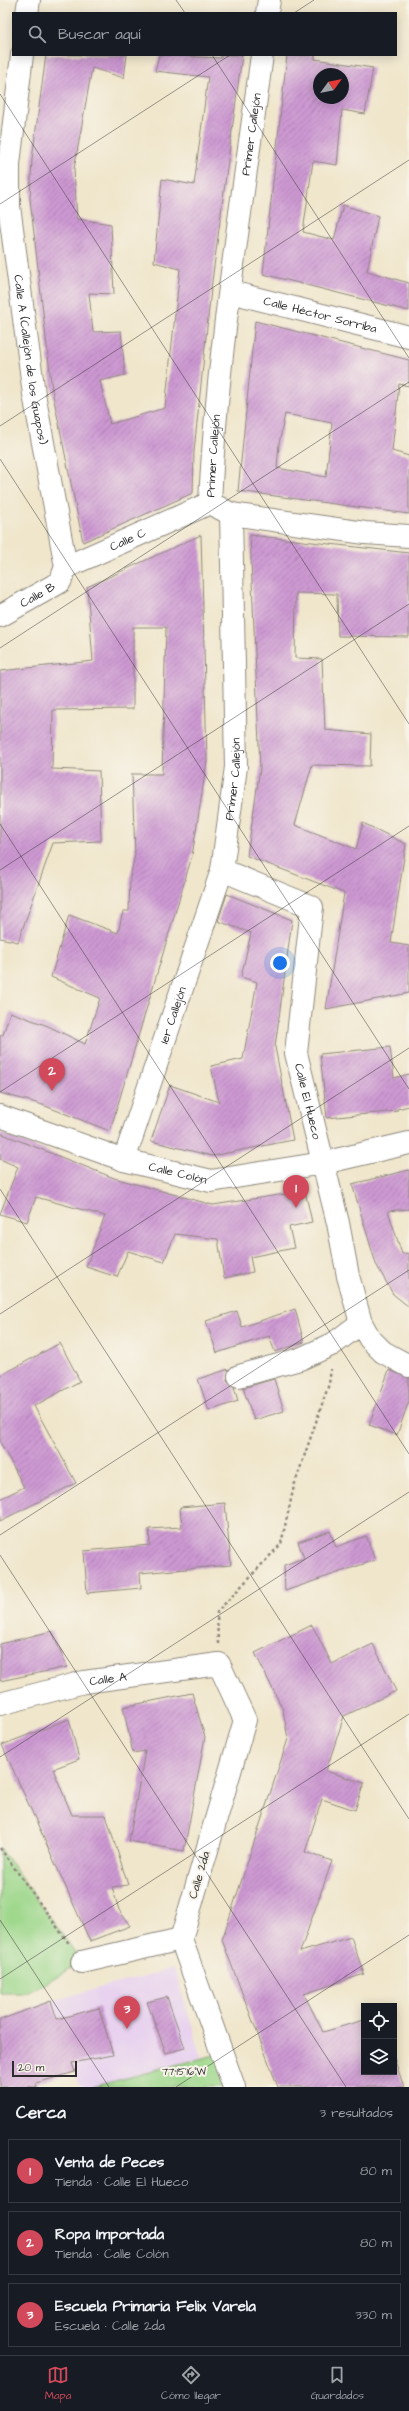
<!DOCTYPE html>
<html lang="es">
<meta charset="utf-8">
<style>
body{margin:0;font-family:"Architects Daughter",sans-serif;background:#242831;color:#f1f3f6}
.controls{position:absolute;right:12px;bottom:12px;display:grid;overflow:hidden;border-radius:0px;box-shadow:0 2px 10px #0003}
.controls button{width:36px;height:36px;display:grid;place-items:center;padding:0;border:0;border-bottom:1px solid #363941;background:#171b24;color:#f1f3f6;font:20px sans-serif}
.compass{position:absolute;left:313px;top:68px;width:36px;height:36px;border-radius:50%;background:#171b24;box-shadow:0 2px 10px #0003;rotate:57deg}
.scale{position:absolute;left:12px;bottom:10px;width:65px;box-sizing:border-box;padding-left:4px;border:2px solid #2b2b2b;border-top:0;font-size:11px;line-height:14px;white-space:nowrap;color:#2b2b2b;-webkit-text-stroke:3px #f7f3e8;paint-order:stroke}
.you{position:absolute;left:280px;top:963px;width:14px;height:14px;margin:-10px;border:3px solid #fff;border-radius:50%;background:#1a73e8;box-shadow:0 0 0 6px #1a73e833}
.badge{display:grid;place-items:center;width:26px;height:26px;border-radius:50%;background:#d1495b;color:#fff;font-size:13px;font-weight:700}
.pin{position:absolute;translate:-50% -33px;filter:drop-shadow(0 1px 2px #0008)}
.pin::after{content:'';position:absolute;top:21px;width:14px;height:12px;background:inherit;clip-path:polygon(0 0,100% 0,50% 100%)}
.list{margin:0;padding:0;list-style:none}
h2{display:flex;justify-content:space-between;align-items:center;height:52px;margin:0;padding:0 16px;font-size:17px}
h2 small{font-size:13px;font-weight:400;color:#9ea1a6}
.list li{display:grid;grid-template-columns:26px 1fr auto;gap:12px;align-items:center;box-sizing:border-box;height:64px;margin:0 8px 8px;padding:0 8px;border:1px solid #363941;border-radius:0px}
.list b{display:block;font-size:15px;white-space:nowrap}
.list p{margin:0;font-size:13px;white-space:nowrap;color:#9ea1a6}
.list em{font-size:13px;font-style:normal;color:#9ea1a6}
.icon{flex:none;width:22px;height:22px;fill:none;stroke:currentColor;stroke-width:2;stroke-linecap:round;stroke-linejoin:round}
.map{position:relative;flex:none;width:409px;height:2087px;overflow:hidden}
.search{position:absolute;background:#171b24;box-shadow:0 2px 10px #0003;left:12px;right:12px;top:12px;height:44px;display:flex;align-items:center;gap:10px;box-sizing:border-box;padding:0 14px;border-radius:0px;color:#9ea1a6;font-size:15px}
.sheet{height:268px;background:#171b24}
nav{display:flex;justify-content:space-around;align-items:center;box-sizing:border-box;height:56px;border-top:1px solid #363941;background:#171b24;font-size:11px;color:#9ea1a6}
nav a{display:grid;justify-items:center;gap:2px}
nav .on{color:#d1495b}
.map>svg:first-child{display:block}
.built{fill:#e8d2ef}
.green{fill:#9cd78a;stroke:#64815a}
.building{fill:url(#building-hatch);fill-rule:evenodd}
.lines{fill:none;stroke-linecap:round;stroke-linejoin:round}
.minor-casing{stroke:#8e887c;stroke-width:24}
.path{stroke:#8e887c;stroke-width:2.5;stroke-dasharray:3 3;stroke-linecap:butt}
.minor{stroke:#fff;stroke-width:22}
.ticks{fill:none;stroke:#2b2b2b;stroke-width:1;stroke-opacity:0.45}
.labels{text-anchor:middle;stroke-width:4;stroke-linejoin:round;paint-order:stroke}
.street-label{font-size:12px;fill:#2b2b2b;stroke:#f7f3e8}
.ticks-label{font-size:10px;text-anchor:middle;fill:#2b2b2b;stroke:#f7f3e8;stroke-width:4;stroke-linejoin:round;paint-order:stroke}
</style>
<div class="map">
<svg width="409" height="2087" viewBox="0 0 409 2087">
<defs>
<pattern id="building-hatch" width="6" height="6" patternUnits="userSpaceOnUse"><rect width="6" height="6" fill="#cd99d3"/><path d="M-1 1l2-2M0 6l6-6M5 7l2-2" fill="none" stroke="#a77dab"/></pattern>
</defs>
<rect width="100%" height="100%" fill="#f7f3e8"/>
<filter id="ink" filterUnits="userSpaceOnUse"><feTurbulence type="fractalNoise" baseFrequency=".025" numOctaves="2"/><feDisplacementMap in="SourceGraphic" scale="8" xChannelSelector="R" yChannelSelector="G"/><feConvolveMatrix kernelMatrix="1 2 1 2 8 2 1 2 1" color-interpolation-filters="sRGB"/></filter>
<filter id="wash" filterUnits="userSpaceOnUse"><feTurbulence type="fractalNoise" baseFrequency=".012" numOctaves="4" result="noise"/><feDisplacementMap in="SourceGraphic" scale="16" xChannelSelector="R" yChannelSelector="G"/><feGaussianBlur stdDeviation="0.9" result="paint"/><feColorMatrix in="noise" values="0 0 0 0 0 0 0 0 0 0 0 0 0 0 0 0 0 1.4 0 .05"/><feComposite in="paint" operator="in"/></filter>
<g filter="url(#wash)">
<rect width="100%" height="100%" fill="#f0e6cc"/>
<path class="built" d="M174 1968 202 2057 91 2087H80L51 2001Z"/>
<path class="green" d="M0 1848 82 1962 27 1993H0Z
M222 2053 234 2087H92Z"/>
<g id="blocks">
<path class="building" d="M46 55H127L124 78 92 68 74 169 77 219 111 224 114 294 89 293 93 332 121 331 125 375 100 381 110 424 165 408 180 269 154 262 162 179 194 185 208 77 155 71 159 55 221 58V55H242L211 289 194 451 193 493 83 542 52 390 30 199 32 159Z
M287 55H315V59L373 68 365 114 342 110 337 165 313 161 303 232 334 240 343 205 378 216 367 271 409 283V311L263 274ZM319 74H343V98H319Z
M255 321 409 360V386L399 384 392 451 409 456V514L238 491ZM285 414 332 423 326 477 277 468 279 444Z
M201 535 207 761 192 856 110 1131 40 1104 0 1093V1035H3L10 1012 48 1026 85 1044 100 998 51 977 69 915 118 933 123 911H129L130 877 135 855 132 774H162L166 627H133V709L53 710 52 769 99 771 101 841 53 843 18 942 0 938V671L93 661 87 587Z
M250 535 409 553V637L338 636 337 594 296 593 295 658 322 659 325 730 371 734 370 766 312 765 295 825 356 849 363 823 406 844 391 943 409 946V993L326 1009 344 893 247 856 260 768Z
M227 894 292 920 275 1047 293 1140 212 1156 151 1141 170 1085 219 1102 211 1066 243 1059 257 982 241 977 251 933 218 921Z
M390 1047 394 1078 409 1074V1106L397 1109V1111L327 1118 320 1054Z
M0 1133 114 1178 213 1205 305 1191 312 1222 289 1227 294 1248 250 1257 253 1272 224 1278 218 1239 175 1234 164 1262 128 1251 117 1277 86 1267 105 1216 36 1197 27 1222 0 1214 18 1167 0 1159Z
M409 1170V1209L388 1211 402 1254 409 1253V1307L393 1294 376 1264 352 1184Z
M295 1309 304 1342 275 1352 269 1336 217 1353 206 1321 237 1311 242 1327Z
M60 1343 80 1381 34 1406 76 1483 0 1521V1499L24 1487 0 1442V1376Z
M229 1369 227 1380 234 1387 238 1401 209 1411 198 1379Z
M389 1370 409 1378V1401L397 1435 369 1425Z
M274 1379 284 1411 254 1420 243 1388Z
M225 1503 231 1565 140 1573 141 1588 87 1593 84 1551 150 1545 149 1529 182 1527 180 1507Z
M330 1531 336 1547 366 1536 375 1560 285 1591 284 1565 304 1558 298 1542Z
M312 1625 332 1664 373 1644 396 1691 344 1716 326 1771 364 1783 355 1810 322 1799 305 1852 332 1861 300 1952 351 1937 364 1974 304 1994 323 2032 364 2020V2072H394V2058L404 2087H278L222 1940 288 1739 283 1710 255 1653Z
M52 1631 67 1667 0 1681V1644Z
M192 1693 205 1737 184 1851 129 1841 145 1751 133 1753 123 1707Z
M69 1719 79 1759 53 1769 72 1815H106L128 1885 112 1887 119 1910 130 1926 90 1941 2 1745Z
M167 1997 185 2048 166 2053 147 2002Z
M51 2001 57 2019 99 2008 113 2055 72 2063 75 2072 36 2083 37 2087H0V2020Z"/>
</g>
</g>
<g filter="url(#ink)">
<use href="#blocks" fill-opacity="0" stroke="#8e887c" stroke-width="1"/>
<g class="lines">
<g class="minor-casing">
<g id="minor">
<path d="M27 13 29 0"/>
<path d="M267 13 269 0"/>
<path id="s1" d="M22 55 9 164V206L34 394 66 567 210 503"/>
<path id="s2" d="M231 292 409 337"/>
<path d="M231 514 365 533 409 536"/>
<path id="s3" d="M0 616 60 582 66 567"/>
<path id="s4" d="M222 870 312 907 296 1053 338 1223 348 1276 361 1323 370 1339 383 1352 409 1366"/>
<path id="s5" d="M0 1116 124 1160 211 1181 323 1163 409 1143"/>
<path id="s6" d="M124 1160 222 870 236 767 231 514 210 503C217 353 242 204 262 55"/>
<path d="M239 1376 300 1359 333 1344 361 1323"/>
<path id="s7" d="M0 1704 84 1682 219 1664 245 1720 181 1939 234 2087"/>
<path d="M82 1962 181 1939"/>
</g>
</g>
<path class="path" d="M218 1644 217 1612 281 1544 294 1486 329 1384 331 1369
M0 1848 70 1945"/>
<use href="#minor" class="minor"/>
</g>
</g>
<path class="ticks" d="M176 0 185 13M294 13 314 0M212 55 409 358M0 94 409 724M0 204 230 55M0 426 409 160M0 459 409 1089M0 648 409 382M0 824 409 1454M0 870 409 604M0 1092 409 826M0 1189 409 1819M0 1314 409 1048M0 1535 409 1270M0 1555 346 2087M0 1757 409 1492M0 1920 109 2087M0 1979 409 1714M176 2087 409 1935"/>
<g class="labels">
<g class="street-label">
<text dy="4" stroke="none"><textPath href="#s6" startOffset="1058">Primer Callejón</textPath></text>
<text dy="4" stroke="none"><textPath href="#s2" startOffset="92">Calle Héctor Sorriba</textPath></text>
<text dy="4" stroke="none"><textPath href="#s1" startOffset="307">Calle A (Callejón de los Guapos)</textPath></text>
<text dy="4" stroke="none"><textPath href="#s6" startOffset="734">Primer Callejón</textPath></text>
<text dy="4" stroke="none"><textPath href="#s1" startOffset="585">Calle C</textPath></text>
<text dy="4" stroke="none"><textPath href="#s3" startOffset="43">Calle B</textPath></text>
<text dy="4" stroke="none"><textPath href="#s6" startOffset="398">Primer Callejón</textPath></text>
<text dy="4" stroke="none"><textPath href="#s6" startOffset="153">1er Callejón</textPath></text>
<text dy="4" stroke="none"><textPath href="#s4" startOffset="294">Calle El Hueco</textPath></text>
<text dy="4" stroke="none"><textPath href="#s5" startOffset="187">Calle Colón</textPath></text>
<text dy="4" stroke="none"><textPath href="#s7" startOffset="111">Calle A</textPath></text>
<text transform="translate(199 1875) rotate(-74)" y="4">Calle 2da</text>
</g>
</g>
<g class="ticks-label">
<text x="184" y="2075">77°15'16"W</text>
</g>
</svg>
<div class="controls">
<button><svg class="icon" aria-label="locate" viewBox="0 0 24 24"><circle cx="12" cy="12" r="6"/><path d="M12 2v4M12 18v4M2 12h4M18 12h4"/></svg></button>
<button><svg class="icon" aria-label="layers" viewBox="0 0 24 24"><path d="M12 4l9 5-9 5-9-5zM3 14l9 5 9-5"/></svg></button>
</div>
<svg class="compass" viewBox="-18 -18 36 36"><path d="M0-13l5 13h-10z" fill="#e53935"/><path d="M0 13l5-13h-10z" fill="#9ea1a6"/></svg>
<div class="scale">20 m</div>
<div class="you"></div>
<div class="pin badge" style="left:296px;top:1208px">1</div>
<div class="pin badge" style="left:52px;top:1091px">2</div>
<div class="pin badge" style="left:127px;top:2029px">3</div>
<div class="search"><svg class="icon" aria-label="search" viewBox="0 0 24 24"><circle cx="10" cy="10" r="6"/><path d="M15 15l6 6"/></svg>Buscar aquí</div>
</div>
<section class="sheet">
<h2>Cerca<small>3 resultados</small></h2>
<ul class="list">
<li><span class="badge">1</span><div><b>Venta de Peces</b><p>Tienda · Calle El Hueco</p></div><em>80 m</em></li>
<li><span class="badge">2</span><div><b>Ropa Importada</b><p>Tienda · Calle Colón</p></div><em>80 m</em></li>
<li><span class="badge">3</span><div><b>Escuela Primaria Felix Varela</b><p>Escuela · Calle 2da</p></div><em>330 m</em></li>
</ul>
</section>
<nav>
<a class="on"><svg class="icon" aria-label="map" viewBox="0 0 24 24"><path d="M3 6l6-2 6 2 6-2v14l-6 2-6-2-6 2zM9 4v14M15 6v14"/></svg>Mapa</a>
<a><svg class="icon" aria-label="directions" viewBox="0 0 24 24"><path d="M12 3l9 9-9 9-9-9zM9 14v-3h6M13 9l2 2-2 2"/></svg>Cómo llegar</a>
<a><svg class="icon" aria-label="saved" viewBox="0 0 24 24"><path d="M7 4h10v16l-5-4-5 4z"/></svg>Guardados</a>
</nav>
